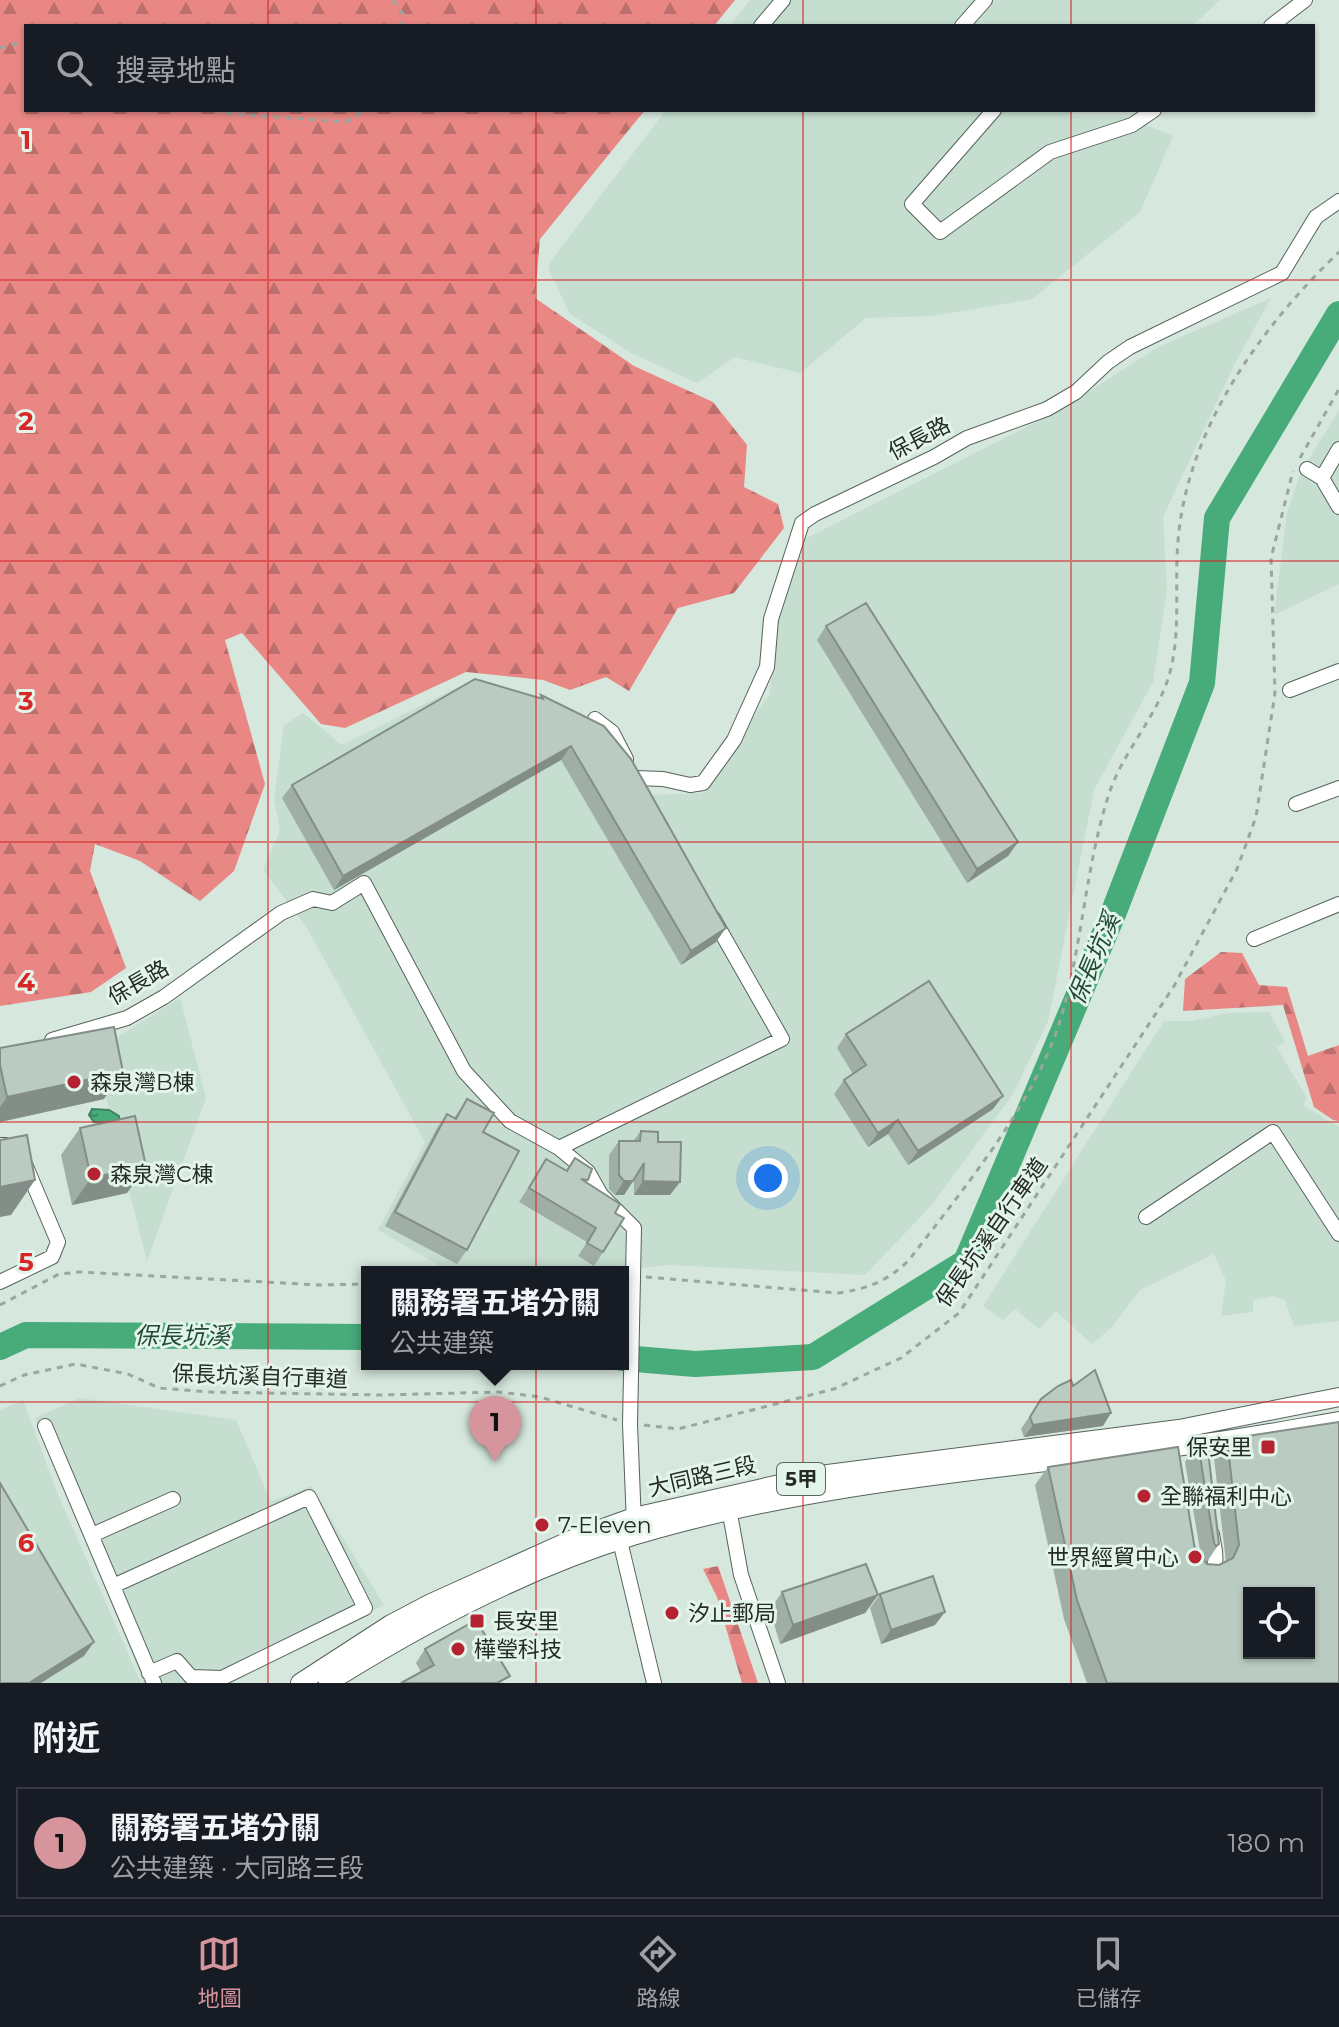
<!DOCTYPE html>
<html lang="zh-TW">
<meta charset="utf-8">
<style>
body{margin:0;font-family:Montserrat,"Noto Sans TC",sans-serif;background:#20242c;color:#f1f3f6}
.controls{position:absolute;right:24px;bottom:24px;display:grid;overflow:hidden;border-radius:0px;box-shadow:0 2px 6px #0004}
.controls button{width:72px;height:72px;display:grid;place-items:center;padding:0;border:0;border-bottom:2px solid #363941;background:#171b24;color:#f1f3f6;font:40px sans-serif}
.you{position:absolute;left:768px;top:1178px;width:28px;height:28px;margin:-20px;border:6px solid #fff;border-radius:50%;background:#1a73e8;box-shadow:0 0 0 12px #1a73e833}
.badge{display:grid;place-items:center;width:52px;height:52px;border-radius:50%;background:#d6959c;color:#111;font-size:26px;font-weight:700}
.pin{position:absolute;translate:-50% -66px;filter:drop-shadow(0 2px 4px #0008)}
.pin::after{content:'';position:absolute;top:42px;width:28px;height:24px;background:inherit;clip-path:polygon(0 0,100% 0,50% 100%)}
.popup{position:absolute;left:361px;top:1266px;width:268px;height:104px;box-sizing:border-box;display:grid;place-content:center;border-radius:0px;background:#171b24;filter:drop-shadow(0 2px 6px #0005);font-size:26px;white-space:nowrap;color:#9ea1a6}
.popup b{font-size:30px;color:#f1f3f6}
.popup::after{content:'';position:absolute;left:50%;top:100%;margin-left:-16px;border:16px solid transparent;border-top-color:#171b24}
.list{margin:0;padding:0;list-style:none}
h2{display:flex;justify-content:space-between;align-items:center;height:104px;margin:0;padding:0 32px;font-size:34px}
h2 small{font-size:26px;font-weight:400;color:#9ea1a6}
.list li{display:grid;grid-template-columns:52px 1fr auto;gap:24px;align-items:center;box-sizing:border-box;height:112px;margin:0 16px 16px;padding:0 16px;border:2px solid #363941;border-radius:0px}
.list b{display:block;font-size:30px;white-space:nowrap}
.list p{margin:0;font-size:26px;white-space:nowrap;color:#9ea1a6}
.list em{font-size:26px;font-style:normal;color:#9ea1a6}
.icon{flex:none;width:44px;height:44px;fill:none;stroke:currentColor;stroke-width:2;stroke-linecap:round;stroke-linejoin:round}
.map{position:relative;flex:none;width:1339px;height:1683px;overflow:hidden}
.search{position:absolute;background:#171b24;box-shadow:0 2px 6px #0004;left:24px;right:24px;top:24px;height:88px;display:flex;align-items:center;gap:20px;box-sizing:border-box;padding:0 28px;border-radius:0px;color:#9ea1a6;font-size:30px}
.sheet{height:232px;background:#171b24}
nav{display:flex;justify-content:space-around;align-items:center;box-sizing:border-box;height:112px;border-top:2px solid #363941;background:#171b24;font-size:22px;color:#9ea1a6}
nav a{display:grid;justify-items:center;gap:4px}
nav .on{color:#d6959c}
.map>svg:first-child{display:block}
.built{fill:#c5decf}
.forest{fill:url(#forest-firs)}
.water{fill:url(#water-ripples);stroke:#3c8461;stroke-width:2}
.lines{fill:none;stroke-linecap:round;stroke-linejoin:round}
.river{stroke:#47ab7a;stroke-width:26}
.minor-casing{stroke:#55635a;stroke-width:16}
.major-casing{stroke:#55635a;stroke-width:20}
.path{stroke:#9aa79f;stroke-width:3;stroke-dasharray:6 6;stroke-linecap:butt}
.minor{stroke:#fff;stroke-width:14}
.major{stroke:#fff;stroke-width:18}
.wall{fill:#a0afa6}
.shaded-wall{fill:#828e87}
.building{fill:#bacbc1;stroke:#828e87;stroke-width:2;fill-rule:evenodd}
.grid{fill:none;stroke:#d62828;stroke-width:2;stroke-opacity:0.55}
.poi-dot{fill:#b4232f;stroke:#e3f4ea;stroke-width:3}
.labels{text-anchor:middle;stroke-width:6;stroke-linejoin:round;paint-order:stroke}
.shield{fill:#e3f4ea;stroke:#5d6761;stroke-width:2}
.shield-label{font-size:20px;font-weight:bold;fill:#242a26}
.street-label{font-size:22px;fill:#242a26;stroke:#e3f4ea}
.poi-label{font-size:22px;fill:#242a26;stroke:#e3f4ea;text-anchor:start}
.water-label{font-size:24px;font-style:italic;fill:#204a35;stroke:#e3f4ea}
.grid-label{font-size:26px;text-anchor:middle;font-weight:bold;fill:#d62828;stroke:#e3f4ea;stroke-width:6;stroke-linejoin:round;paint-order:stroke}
</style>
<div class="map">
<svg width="1339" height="1683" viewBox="0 0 1339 1683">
<defs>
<pattern id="forest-firs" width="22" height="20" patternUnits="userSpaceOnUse" patternTransform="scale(2)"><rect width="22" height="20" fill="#e88784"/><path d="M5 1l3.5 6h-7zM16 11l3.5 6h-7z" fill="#bc6f6c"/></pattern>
<pattern id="water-ripples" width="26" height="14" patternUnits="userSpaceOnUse" patternTransform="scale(2)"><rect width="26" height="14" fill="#47ab7a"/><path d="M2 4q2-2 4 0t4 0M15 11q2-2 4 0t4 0" fill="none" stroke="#3b8b64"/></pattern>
</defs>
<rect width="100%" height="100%" fill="#d6e7dd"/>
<path class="built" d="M750 0H1220L1192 26H730Z
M666 110H1076L1067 116 1125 117 1173 136 1140 212 1032 299 932 316 866 318 800 373 735 357 697 383 633 354 570 314 548 268 554 257Z
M1271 298 1234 365 1163 517 1167 590 1153 682 1094 790 1048 1021 1013 1094 931 1206 865 1275 668 1265 606 1272 445 1269 378 1230 425 1142 307 928 263 870 280 830 274 800 284 725 303 713 342 745 460 686 492 690 649 795 704 793 722 770 750 721 770 694 775 625 799 542 1062 409 1158 347Z
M1339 410V584L1274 615 1287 513 1301 472Z
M180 998 206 1098 147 1261 109 1111 97 1050Z
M1269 1012 1285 1042 1277 1048 1307 1098 1303 1105 1339 1127V1321L1294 1326 1285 1300 1273 1296 1253 1300V1312L1221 1316 1226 1281 1214 1254 1140 1290 1112 1327 1092 1344 1056 1311 1039 1329 1015 1309 1003 1320 983 1306 1164 1021H1191L1228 1013Z
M80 1398 236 1420 271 1502 311 1486 384 1605 231 1683H144L35 1418Z
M23 1400 57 1492 141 1683H0V1410Z"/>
<path class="forest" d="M0 0H735L714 26H26V110H645L540 239 535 298 634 366 713 402 747 445 744 487 778 504 784 528 734 593 678 608 629 691 606 677 570 690 543 680 466 672 345 728 321 724 242 633 225 640 265 784 234 871 200 901 140 861 95 844 90 871 126 968 91 992 0 1006Z
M1221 952 1242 953 1259 985 1287 987 1308 1056 1339 1045V1121L1333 1120 1314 1107 1283 1005 1183 1011 1185 979Z
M718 1566 758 1683H742L717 1597 703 1569Z"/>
<path class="water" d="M92 1109 109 1110 119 1116 120 1124 94 1122 89 1115Z"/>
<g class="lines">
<path class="river" d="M0 1347 26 1335 367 1337
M623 1358 695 1364 813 1357 966 1262 1113 914 1202 683 1217 518 1339 314"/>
<g class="minor-casing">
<path id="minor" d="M761 26 783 0
M962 26 985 0
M1271 26 1305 0
M994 110 912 204 940 232 1050 152 1132 125 1154 110
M1307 469 1322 478 1339 507
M1322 478 1339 449
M1290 690 1339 671
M595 719 612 732 626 759
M635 778 663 779 690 785 703 783 734 740 767 667 771 619 802 523 815 514 934 457 967 438 1047 409 1076 392 1108 362 1130 347 1282 273 1316 217 1339 201
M1296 804 1339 788
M1254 939 1339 904
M52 1040 127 1018 164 997 281 913 313 899 332 903 364 883 464 1071 510 1121 559 1148 588 1172 601 1195 634 1228 630 1424 634 1524
M0 1145H5L22 1157 58 1242 52 1257 0 1282
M559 1148 782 1039 713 918
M1146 1217 1273 1132 1339 1234
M45 1426 154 1683
M728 1503 741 1575 778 1683
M92 1535 173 1499
M620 1541 654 1683
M1204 1575C1222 1568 1214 1549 1212 1534
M113 1586 309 1497 365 1608 222 1678 191 1677 177 1661 149 1673"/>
</g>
<g class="major-casing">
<path id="major" d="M300 1683 391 1624 431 1603 573 1539 634 1517 820 1475 1179 1429 1339 1397
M328 1683C423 1623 525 1569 633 1536 812 1482 999 1469 1183 1446 1235 1440 1287 1430 1339 1421"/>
</g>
<path class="path" d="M393 0 403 14 402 26
M0 48 26 41
M215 110 221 113 346 122 365 110
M1300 458 1339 389
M646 1277 838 1293C867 1289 888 1281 909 1260 961 1192 1035 1103 1060 1021 1082 948 1085 870 1108 797 1121 754 1154 721 1168 679 1182 635 1174 587 1178 541 1187 429 1260 328 1339 252
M0 1305 59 1274 80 1272 320 1285 367 1284
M0 1386 24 1375 76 1364 128 1374 159 1388 207 1392 382 1395 499 1392 540 1397 617 1420
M644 1425 678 1429 834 1389 901 1358 959 1313 1174 986 1237 869 1256 817 1275 693 1271 558 1293 471"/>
<use href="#minor" class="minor"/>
<use href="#major" class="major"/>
</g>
<path class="wall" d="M826 626 1018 842 1008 856 967 883 817 640Z
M541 695 716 942 681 965 561 760 334 890 282 798 292 785 539 698Z
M846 1034 993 1109 908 1165 888 1134 868 1147 834 1094 844 1080 853 1074 837 1048Z
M0 1048 104 1099 0 1122Z
M467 1099 483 1132 467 1250 457 1264 385 1226 437 1128 447 1114 454 1118Z
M80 1128 146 1166 127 1193 72 1205 61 1155Z
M641 1131 658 1142 670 1195H634V1180L624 1195H615L609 1189V1155L619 1141H633Z
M575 1158 588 1180 586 1183 615 1213 603 1252 594 1266 578 1256 587 1242 519 1202 546 1159 566 1170Z
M1073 1386 1103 1426 1024 1437 1021 1429 1041 1399Z
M1227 1439 1339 1683H1087L1064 1619 1035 1485 1048 1467 1195 1550 1201 1556 1185 1462 1198 1444 1219 1544 1206 1563 1207 1564 1219 1565 1226 1562 1214 1458Z
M782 1592 878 1595 865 1613 780 1644 770 1610Z
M880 1594 935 1625 881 1644 870 1608Z
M425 1649 504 1683 421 1672 416 1663Z"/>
<path class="shaded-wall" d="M571 746 561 760 334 890 343 876Z
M1018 842 1008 856 967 883 977 869Z
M726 928 716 942 681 965 691 951Z
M123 1072 104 1099 0 1122V1107L7 1097Z
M1003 1096 993 1109 908 1165 918 1151Z
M898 1120 888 1134 868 1147 878 1133Z
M146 1166 127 1193 72 1205 91 1178Z
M35 1180 11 1215 0 1217V1187Z
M624 1181H633L624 1195H615Z
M643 1181 680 1182 670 1195H634Z
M1111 1413 1103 1426 1024 1437 1033 1425Z
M878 1595 865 1613 780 1644 793 1625Z
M945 1612 935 1625 881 1644 891 1630Z
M94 1642 84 1656 41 1683H29Z"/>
<path class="building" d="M866 603 1018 842 977 869 826 626Z
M475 679 543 699 541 695 604 726 631 759 726 928 691 951 571 746 343 876 292 785Z
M929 981 1003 1096 918 1151 898 1120 878 1133 844 1080 866 1065 846 1034Z
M114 1027 123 1072 7 1097 0 1065V1048Z
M467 1099 494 1113 483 1132 519 1151 467 1250 395 1212 447 1114 456 1119Z
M135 1116 146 1166 91 1178 80 1128Z
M641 1131 658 1132V1142H681L680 1182 643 1181 644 1163 633 1181H624L619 1175V1141H640Z
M27 1135 35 1180 0 1187V1140Z
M575 1158 592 1169 588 1180 581 1179 620 1204 615 1213 624 1218 603 1252 587 1243 596 1228 529 1188 546 1159 567 1171Z
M1095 1370 1111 1413 1033 1425 1030 1417 1041 1399 1058 1386 1071 1380 1073 1386Z
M1339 1422V1683H1107L1077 1600 1048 1467 1178 1447 1195 1550 1207 1564 1219 1565 1233 1558 1239 1545 1227 1439ZM1249 1593H1309V1653H1249Z
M1207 1442 1219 1544 1216 1546 1214 1543 1198 1444Z
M0 1483 94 1642 29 1683H0Z
M866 1564 878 1595 793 1625 782 1592Z
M933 1576 945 1612 891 1630 880 1594Z
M476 1620 510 1676 497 1683H401L434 1665 425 1649Z"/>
<path class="grid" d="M268 0V26M536 0V26M803 0V26M1071 0V26M268 110V1683M536 110V1683M803 110V1683M1071 110V1683M0 280H1339M0 561H1339M0 842H1339M0 1122H1339M0 1402H1339"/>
<g class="poi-dot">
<circle cx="74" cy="1082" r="8"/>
<circle cx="94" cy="1174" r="8"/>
<rect x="1260" y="1439" width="16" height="16" rx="4"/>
<circle cx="1144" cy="1496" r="8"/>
<circle cx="542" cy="1525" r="8"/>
<circle cx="1195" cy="1557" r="8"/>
<circle cx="672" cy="1613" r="8"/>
<rect x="469" y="1613" width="16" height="16" rx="4"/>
<circle cx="458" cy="1649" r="8"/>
</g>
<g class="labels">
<rect class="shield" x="777" y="1463" width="48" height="32" rx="6"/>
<g class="shield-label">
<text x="801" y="1486">5甲</text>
</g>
<g class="street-label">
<text transform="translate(919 438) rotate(-28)" y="8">保長路</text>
<text transform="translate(138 982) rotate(-30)" y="8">保長路</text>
<text transform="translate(991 1232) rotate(-55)" y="8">保長坑溪自行車道</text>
<text transform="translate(260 1376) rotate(2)" y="8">保長坑溪自行車道</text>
<text transform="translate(702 1476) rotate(-13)" y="8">大同路三段</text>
</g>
<g class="poi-label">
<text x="90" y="1090">森泉灣B棟</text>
<text x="110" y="1182">森泉灣C棟</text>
<text x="1252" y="1455" text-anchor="end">保安里</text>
<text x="1160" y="1504">全聯福利中心</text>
<text x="558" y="1533">7-Eleven</text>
<text x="1179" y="1565" text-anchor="end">世界經貿中心</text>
<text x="688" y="1621">汐止郵局</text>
<text x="493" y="1629">長安里</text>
<text x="474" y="1657">樺瑩科技</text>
</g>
<g class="water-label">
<text transform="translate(1094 959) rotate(-67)" y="8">保長坑溪</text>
<text x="182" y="1344">保長坑溪</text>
</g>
</g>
<g class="grid-label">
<text x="26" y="149">1</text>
<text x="26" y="430">2</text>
<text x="26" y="710">3</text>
<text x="26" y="991">4</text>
<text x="26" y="1271">5</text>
<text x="26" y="1552">6</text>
</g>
</svg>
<div class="controls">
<button><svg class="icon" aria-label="locate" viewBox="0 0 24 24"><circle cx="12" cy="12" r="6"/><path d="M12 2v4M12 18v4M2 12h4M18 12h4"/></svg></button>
</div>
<div class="you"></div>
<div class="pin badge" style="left:495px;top:1462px">1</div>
<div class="popup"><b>關務署五堵分關</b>公共建築</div>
<div class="search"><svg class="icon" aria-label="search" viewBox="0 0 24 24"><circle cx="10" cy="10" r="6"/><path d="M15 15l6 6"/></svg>搜尋地點</div>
</div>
<section class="sheet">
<h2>附近<small></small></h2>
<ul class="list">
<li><span class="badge">1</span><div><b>關務署五堵分關</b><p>公共建築 · 大同路三段</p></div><em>180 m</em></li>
</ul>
</section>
<nav>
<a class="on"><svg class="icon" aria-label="map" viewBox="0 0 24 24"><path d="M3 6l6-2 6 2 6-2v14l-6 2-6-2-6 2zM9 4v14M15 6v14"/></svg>地圖</a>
<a><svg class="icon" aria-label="directions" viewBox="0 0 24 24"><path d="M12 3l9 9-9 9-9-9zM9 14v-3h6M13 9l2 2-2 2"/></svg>路線</a>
<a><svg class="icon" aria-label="saved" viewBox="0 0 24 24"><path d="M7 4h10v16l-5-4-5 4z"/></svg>已儲存</a>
</nav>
